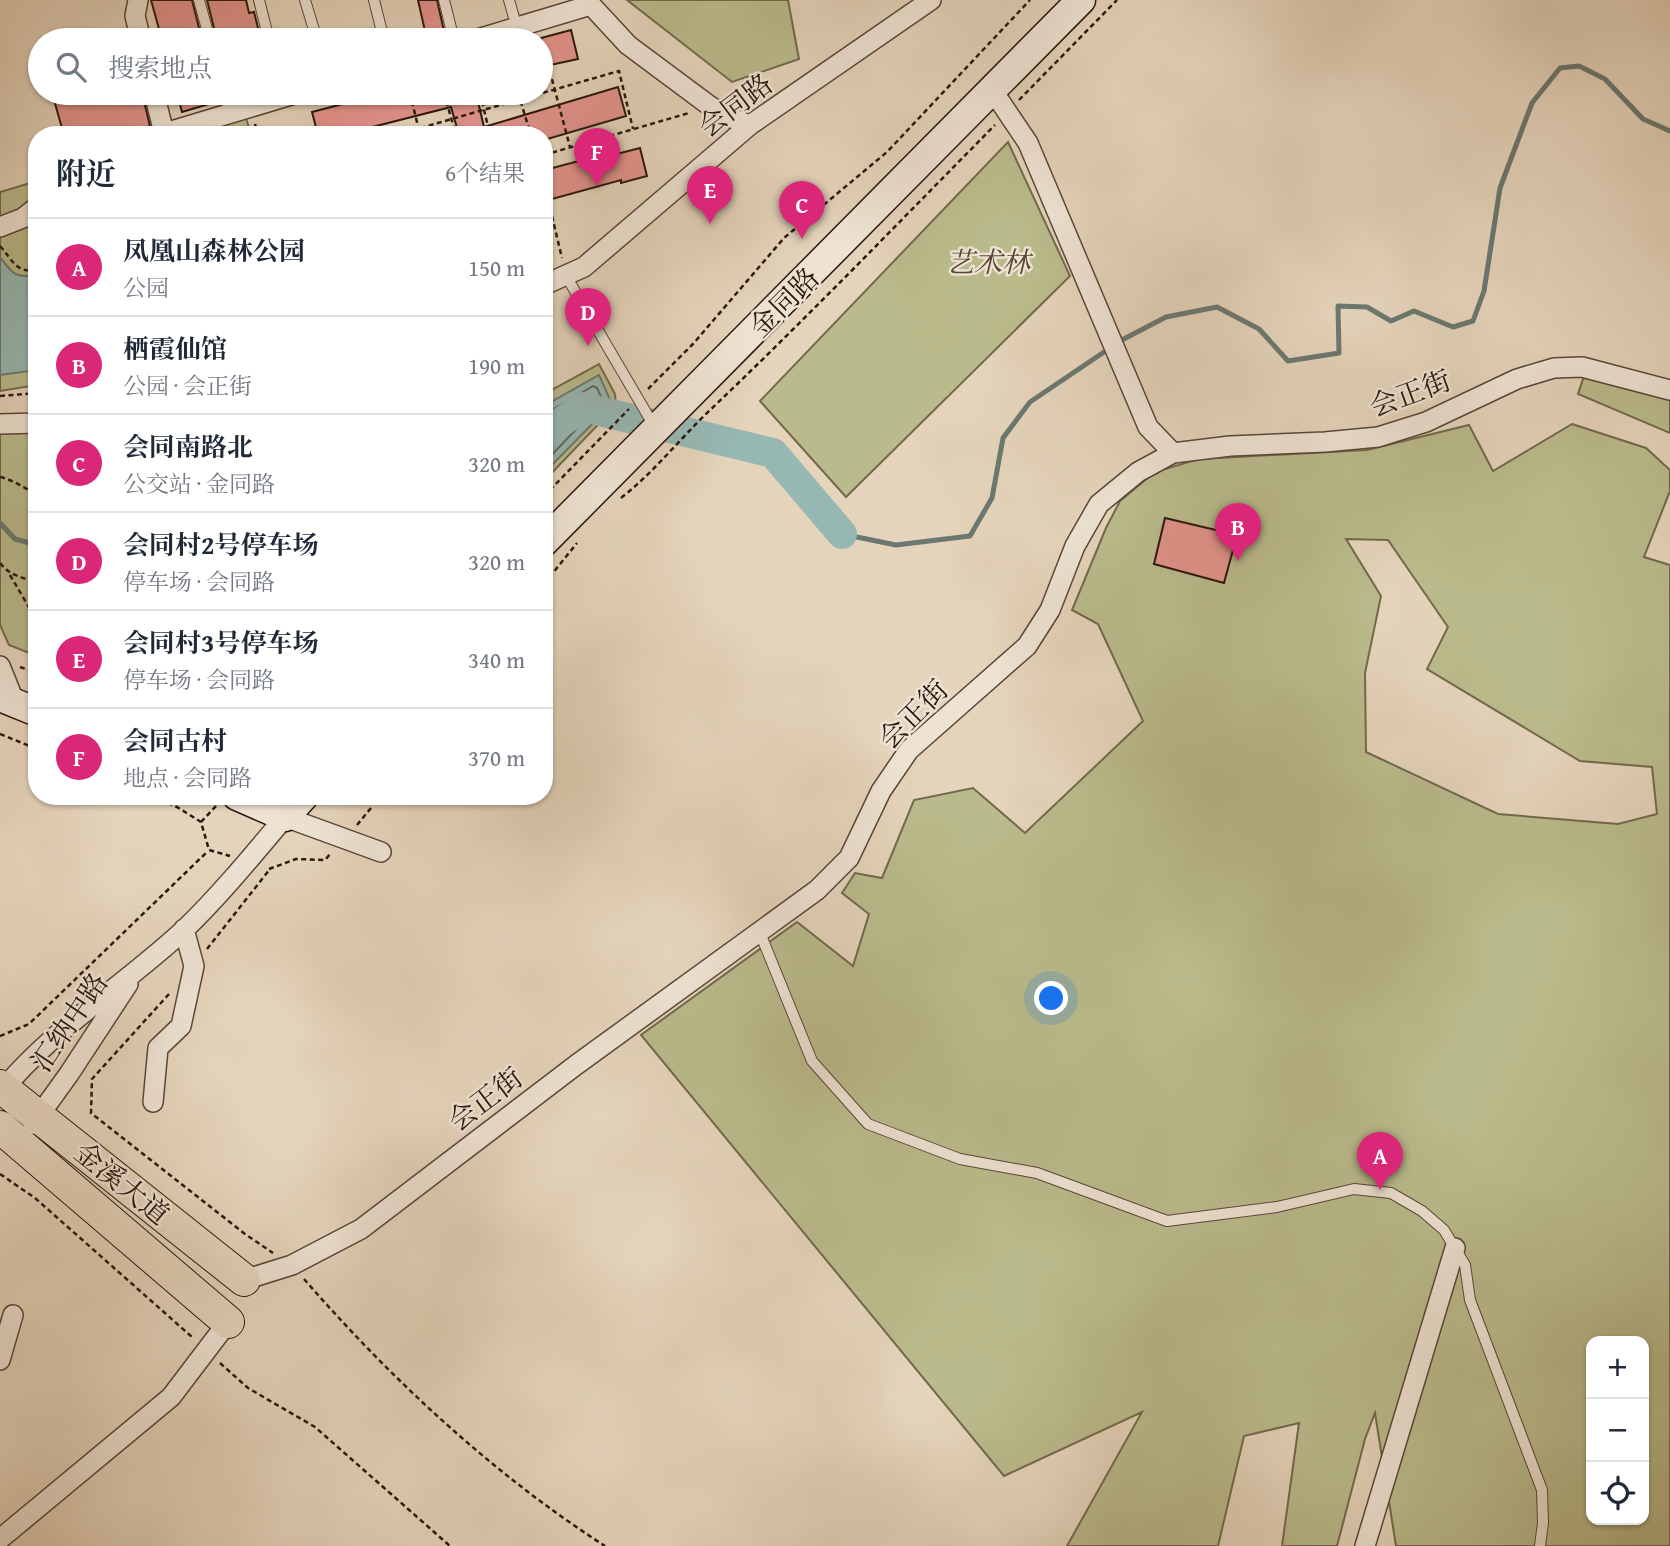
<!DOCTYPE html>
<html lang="zh">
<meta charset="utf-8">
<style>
body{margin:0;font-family:"Gentium Book Plus","Noto Serif SC",serif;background:#f2f2f3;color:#1f2937}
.controls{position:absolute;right:21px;bottom:21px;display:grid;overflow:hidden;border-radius:14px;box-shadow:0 2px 5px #0004}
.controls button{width:63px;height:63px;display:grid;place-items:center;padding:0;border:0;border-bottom:2px solid #e0e1e3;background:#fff;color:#1f2937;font:35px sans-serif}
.you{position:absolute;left:1052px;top:999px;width:24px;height:24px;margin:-18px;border:5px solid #fff;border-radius:50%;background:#1a73e8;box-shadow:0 0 0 10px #1a73e833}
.badge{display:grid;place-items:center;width:46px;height:46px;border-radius:50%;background:#db2777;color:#fff;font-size:23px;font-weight:700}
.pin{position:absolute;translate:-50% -58px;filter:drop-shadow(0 2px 4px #0008)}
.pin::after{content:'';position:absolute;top:37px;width:24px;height:21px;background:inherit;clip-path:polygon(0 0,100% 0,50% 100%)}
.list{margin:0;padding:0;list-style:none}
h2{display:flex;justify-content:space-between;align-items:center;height:91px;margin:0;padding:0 28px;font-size:30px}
h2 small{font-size:23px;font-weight:400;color:#747a83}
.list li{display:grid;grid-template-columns:46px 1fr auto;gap:21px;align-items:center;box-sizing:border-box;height:98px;padding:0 28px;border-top:2px solid #e0e1e3}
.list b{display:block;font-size:26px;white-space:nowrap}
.list p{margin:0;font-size:23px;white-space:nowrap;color:#747a83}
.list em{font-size:23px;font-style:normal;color:#747a83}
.icon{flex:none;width:38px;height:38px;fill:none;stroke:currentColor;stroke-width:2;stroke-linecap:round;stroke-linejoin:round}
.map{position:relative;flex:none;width:1670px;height:1546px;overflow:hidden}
.search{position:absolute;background:#fff;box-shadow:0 2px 5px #0004;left:28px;top:28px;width:525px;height:77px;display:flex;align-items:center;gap:18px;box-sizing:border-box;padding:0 24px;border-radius:38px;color:#747a83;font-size:26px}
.panel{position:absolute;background:#fff;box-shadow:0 2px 5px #0004;left:28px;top:126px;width:525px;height:679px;border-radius:28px}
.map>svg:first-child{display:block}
.green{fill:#babb8c;stroke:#72694d;stroke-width:2;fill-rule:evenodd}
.water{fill:#96b8b3;stroke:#6b7871;stroke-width:2}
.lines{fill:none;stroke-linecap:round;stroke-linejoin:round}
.shore{stroke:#606860;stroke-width:2}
.stream{stroke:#6b7871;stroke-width:5}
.river{stroke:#96b8b3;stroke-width:30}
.building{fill:#e3938c;stroke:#2a170e;stroke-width:2}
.lane-casing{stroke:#594639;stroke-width:12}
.street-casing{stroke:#594639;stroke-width:22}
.secondary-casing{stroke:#2a170e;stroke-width:31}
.primary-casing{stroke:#2a170e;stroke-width:34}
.path{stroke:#2a170e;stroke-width:2.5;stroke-dasharray:5 3.5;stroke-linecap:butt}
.lane{stroke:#eee3d3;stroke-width:10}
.street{stroke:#eee3d3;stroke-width:19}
.secondary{stroke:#eee3d3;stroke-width:28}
.primary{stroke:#e5d4bb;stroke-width:32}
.labels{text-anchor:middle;stroke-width:5;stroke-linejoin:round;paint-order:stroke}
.street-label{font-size:28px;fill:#2a170e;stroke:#eee3d3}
.park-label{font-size:28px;font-style:italic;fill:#554834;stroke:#eee3d3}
</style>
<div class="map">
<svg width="1670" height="1546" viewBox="0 0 1670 1546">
<rect width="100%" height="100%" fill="#e5d4bb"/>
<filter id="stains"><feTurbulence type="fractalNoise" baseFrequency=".00286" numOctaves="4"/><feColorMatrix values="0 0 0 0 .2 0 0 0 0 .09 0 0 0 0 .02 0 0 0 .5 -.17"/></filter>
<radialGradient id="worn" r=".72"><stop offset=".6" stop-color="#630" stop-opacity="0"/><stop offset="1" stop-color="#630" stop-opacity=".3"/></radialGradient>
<path class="green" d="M627 0H788L799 59 732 82Z
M246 118 251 135H190Z
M1008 142 1070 276 846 497 760 401Z
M37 181V385L0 391V192Z
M599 364 615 394 616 406 544 481V394Z
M1584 376 1670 399V433L1578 394Z
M1572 424 1646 448 1670 470V491L1644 557 1670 565V1546H1396L1375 1413 1365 1439 1337 1546H1282L1299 1423 1244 1436 1218 1546H1067L1142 1412 1004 1476 641 1035 797 922 853 966 869 914 842 893 855 873 882 878 914 800 973 788 1025 833 1143 721 1098 624 1072 610 1106 528 1120 501 1155 472 1199 459 1367 450 1469 425 1493 471ZM1346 539 1388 540 1448 627 1427 669 1580 761 1652 767 1657 814 1618 824 1498 814 1366 752 1365 673 1381 596ZM1591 1341H1644V1520H1591Z
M0 431H37V656L9 645 0 625Z"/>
<path class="water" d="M0 257C12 273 15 279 37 275V370L0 375Z
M599 375 612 404 544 473V406Z"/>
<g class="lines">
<path class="shore" d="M544 412 550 411 593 386 597 388 603 401 544 463
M544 421 554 419 582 403 587 404 586 408 544 450"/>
<path class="stream" d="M1118 342 1166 317 1217 307 1259 329 1288 361 1339 353 1338 306 1367 307 1391 321 1414 311 1453 327 1473 321 1484 291 1500 188 1532 103 1560 68 1579 66 1605 79 1643 119 1670 131
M0 523 15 539 37 545
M842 534 896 545 970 536 992 498 1003 438 1030 402 1110 348"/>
<path class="river" d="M544 434 583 407 773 453 842 534"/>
</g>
<path class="building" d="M151 0H192L202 40H162Z
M207 0H246L249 13 254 12 261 40H217Z
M418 0H437L446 40H427Z
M571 30 578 59 541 67V38Z
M618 87 626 116 544 140V135H459L451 107 341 135H318L312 112 377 95 376 93H476L484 127Z
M52 93H142L150 126 123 135H64Z
M177 93H217L219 101 182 112Z
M640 148 647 176 621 183V180L552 199 545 170 605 154V157Z
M1165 518 1237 535 1224 583 1154 564Z"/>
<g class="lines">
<g class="lane-casing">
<path id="lane" d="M199 0 210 40
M259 0 269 40
M305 0 317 40
M374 0 384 40
M444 0 454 40
M509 0 517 28
M224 93 230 113
M569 281 654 426
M760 933 812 1061 868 1124 960 1159 1037 1173 1167 1221 1277 1207 1354 1189 1391 1193 1422 1211 1444 1230 1465 1265 1470 1300 1542 1490 1543 1523 1540 1546"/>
</g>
<g class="street-casing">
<path id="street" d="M138 0 135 16 141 40
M589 0 591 5 628 45 710 106 724 115 750 125
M474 40 591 5
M993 91 1028 143 1148 427 1173 453
M154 93 164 133
M158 135 298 93
M0 227 23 218 37 207
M544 285 584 267 750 125 931 0
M0 424 37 423
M0 666 15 703
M0 1093C52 1029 125 985 185 929 221 894 253 855 285 817L381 852
M153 1102 158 1048 181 1026 194 966 184 929
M33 1124 69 1074 128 984
M244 1280 292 1265 361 1229 576 1065 817 890 849 858 881 791 909 750 1027 646 1050 610 1075 546 1099 504 1138 472 1173 453 1230 446 1325 442 1378 437 1426 422 1517 379 1554 368 1582 367 1670 390
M0 1360 13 1315
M0 1539 171 1397 228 1322
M1365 1546 1455 1248"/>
</g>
<g class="secondary-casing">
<path id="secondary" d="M544 542 1081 0
M0 697 37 712
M237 796 285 817 304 796"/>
</g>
<g class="primary-casing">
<path id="primary" d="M0 1086 244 1280
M0 1127 228 1322"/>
</g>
<path class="path" d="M541 38 570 147
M410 93 420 135
M444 93 456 135
M480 93 490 135
M518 93 531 135
M1019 100 1117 0
M255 124 258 135
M396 135 619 71 633 129
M544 155 689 113
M544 183 562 258
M0 246C12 259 16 274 37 270
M648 389 693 344 784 238 887 152 1030 0
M0 396 37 393
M0 477C14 480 23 488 37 494
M544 496 629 409
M621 498C654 472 678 441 708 412 806 319 900 221 995 125
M0 563C14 580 22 573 37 587
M10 575 37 621
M544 584 577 543
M20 667 37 673
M0 734 37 749
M152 796 177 807 201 822 209 850 230 856
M201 822 216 806
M357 825 371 808 370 796
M269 869 296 859 325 860 331 853
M207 949 270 869
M169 994 92 1079 91 1113 245 1234 273 1253
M0 1036 29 1024 208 851
M0 1174 35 1198 192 1337
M304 1279C392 1380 493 1474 605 1546
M220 1363 248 1388 315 1427 450 1546"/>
<use href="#lane" class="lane"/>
<use href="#street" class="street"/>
<use href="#secondary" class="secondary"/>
<use href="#primary" class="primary"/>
</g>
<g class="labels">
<g class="street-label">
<text transform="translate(735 105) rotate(-37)" y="10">会同路</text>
<text transform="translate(784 302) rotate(-45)" y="10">金同路</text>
<text transform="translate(1410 393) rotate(-20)" y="10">会正街</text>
<text transform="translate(913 714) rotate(-45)" y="10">会正街</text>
<text transform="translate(69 1022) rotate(-56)" y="10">汇纳中路</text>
<text transform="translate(485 1099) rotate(-37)" y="10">会正街</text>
<text transform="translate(122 1183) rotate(39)" y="10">金溪大道</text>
</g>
<g class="park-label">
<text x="988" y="272">艺术林</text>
</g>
</g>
<rect width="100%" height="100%" filter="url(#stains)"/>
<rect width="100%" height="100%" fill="url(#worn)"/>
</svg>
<div class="controls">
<button>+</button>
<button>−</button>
<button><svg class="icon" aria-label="locate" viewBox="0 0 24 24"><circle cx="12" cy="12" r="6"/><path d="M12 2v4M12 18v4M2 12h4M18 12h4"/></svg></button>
</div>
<div class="you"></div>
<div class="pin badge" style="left:1380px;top:1190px">A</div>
<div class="pin badge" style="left:1238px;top:561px">B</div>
<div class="pin badge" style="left:802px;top:239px">C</div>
<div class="pin badge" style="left:588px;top:346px">D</div>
<div class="pin badge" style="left:710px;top:224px">E</div>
<div class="pin badge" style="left:597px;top:186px">F</div>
<div class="search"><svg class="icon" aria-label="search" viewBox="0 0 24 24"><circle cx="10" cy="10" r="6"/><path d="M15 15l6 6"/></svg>搜索地点</div>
<section class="panel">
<h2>附近<small>6个结果</small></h2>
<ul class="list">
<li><span class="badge">A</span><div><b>凤凰山森林公园</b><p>公园</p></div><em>150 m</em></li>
<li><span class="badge">B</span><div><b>栖霞仙馆</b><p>公园 · 会正街</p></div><em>190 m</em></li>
<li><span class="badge">C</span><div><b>会同南路北</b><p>公交站 · 金同路</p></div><em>320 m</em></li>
<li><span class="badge">D</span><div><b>会同村2号停车场</b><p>停车场 · 会同路</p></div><em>320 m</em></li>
<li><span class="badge">E</span><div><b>会同村3号停车场</b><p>停车场 · 会同路</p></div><em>340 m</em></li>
<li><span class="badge">F</span><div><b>会同古村</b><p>地点 · 会同路</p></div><em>370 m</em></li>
</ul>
</section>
</div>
